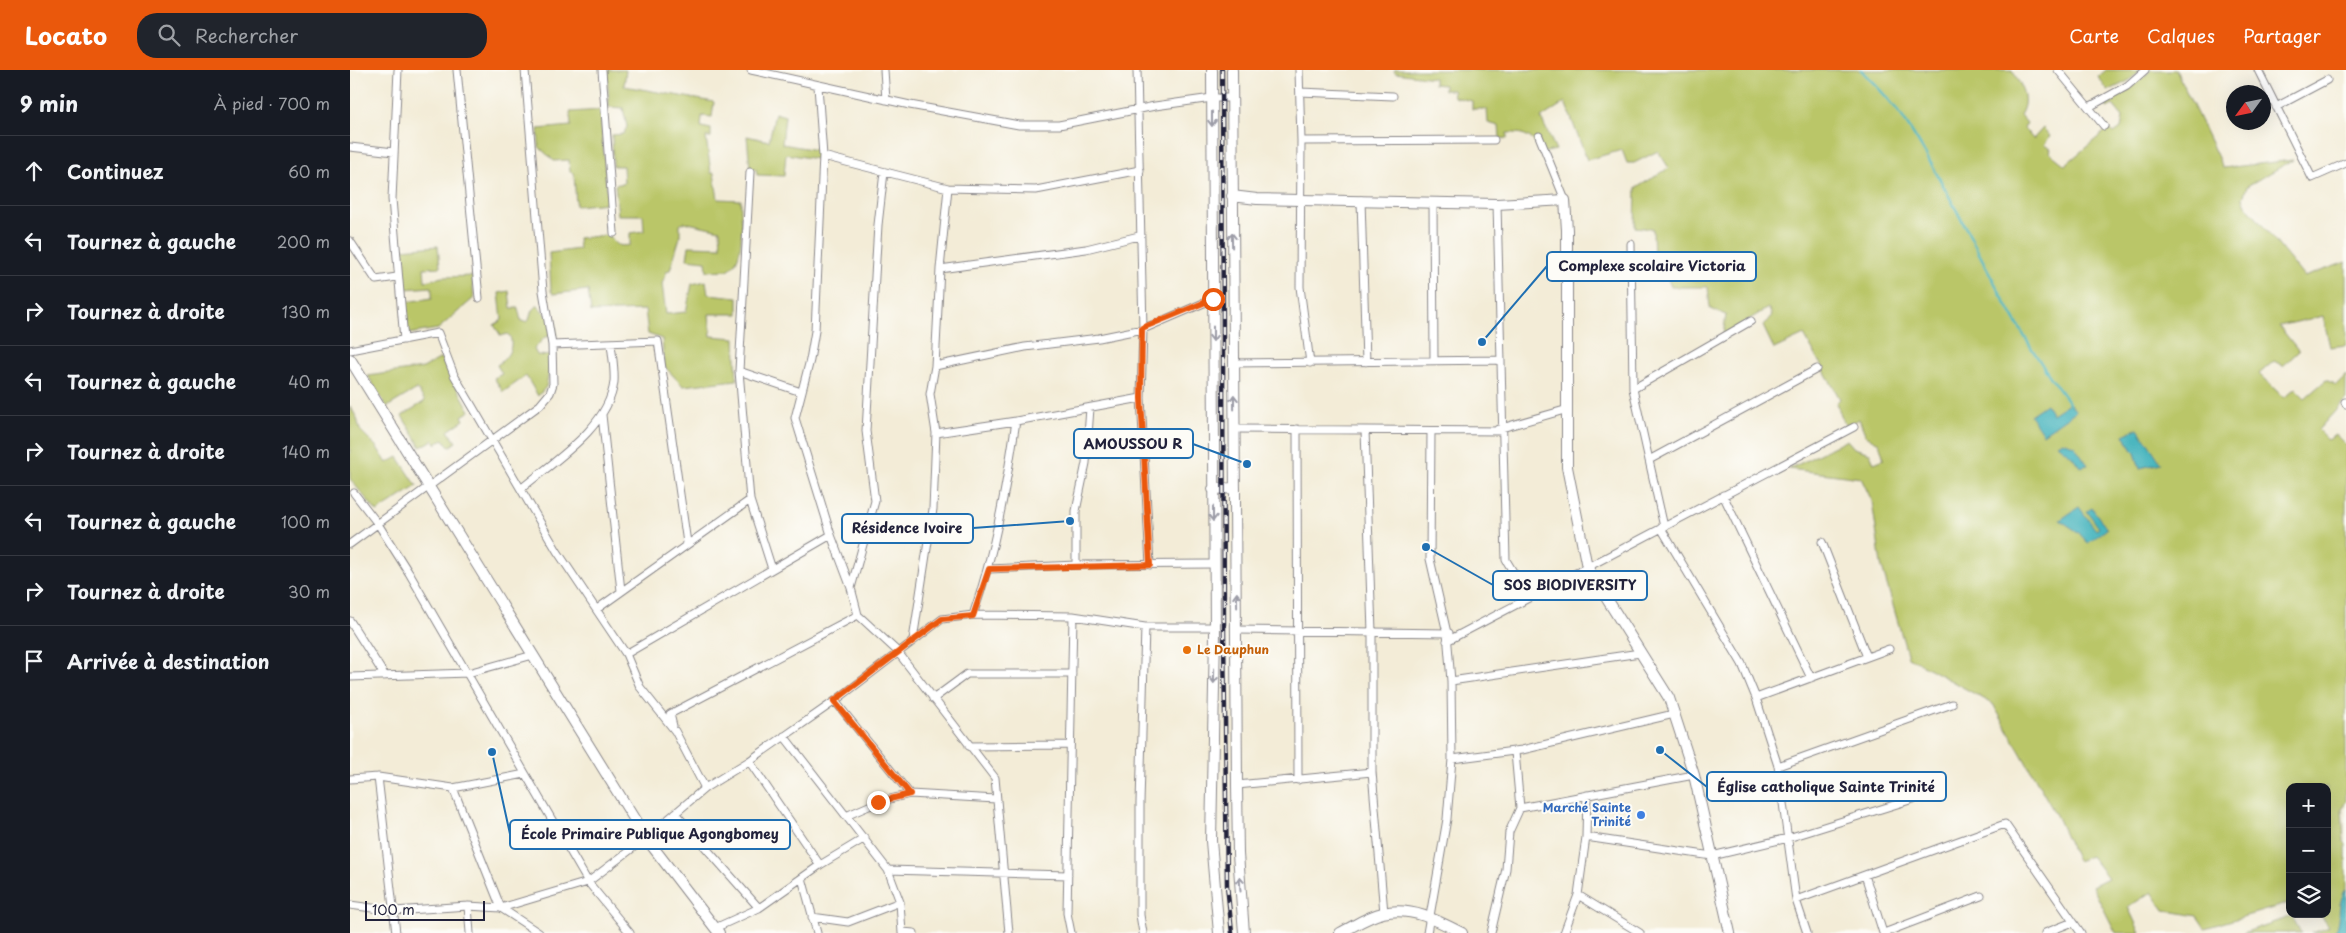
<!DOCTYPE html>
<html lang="fr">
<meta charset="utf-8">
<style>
body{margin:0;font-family:"Playpen Sans",sans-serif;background:#20242c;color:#f1f3f6}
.controls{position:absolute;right:15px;bottom:15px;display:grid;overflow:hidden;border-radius:10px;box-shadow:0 5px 20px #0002}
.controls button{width:45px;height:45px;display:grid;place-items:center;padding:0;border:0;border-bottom:1px solid #363941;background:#171b24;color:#f1f3f6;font:25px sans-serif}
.compass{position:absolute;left:1876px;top:15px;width:45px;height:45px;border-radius:50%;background:#171b24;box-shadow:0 5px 20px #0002;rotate:237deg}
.scale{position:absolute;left:15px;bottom:12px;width:120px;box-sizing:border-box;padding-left:5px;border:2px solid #22223b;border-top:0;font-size:14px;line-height:18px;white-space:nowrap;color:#22223b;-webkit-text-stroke:4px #fdfcf7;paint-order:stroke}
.stop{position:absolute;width:15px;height:15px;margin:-11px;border:4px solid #ea580c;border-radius:50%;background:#fff}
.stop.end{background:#ea580c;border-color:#fff;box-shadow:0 1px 5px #0008}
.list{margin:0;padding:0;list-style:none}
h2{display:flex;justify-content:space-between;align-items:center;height:65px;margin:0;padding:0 20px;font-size:21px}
h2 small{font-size:16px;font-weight:400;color:#9ea1a6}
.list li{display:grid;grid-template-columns:32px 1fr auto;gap:15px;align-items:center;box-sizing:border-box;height:70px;padding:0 20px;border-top:1px solid #363941}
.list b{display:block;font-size:19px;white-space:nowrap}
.list em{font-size:16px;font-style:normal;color:#9ea1a6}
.icon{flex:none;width:28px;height:28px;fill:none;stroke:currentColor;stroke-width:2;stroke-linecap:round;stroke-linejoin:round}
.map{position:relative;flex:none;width:1996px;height:863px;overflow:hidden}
header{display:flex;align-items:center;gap:30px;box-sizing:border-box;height:70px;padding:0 25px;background:#ea580c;color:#fff}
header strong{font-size:24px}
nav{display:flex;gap:28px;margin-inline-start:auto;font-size:18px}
.search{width:350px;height:45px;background:#20242c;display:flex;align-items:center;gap:12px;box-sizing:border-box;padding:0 18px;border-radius:20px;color:#9ea1a6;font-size:19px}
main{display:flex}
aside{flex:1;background:#171b24}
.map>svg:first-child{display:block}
.green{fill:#bac668;stroke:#6e7452;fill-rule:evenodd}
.water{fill:#45b4bd;stroke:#346b7c}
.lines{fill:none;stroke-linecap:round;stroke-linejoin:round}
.stream{stroke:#45b4bd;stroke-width:2.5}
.street-casing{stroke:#8a8789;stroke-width:9}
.secondary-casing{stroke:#8a8789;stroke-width:12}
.street{stroke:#fff;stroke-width:7}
.secondary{stroke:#fff;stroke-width:10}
.rail-casing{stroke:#22223b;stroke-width:4.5}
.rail{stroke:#fdfcf7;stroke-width:2.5;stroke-dasharray:8;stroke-linecap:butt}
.oneway{stroke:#9c9ca7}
.route{stroke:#ea580c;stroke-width:6}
.food-dot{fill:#e8710a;stroke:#fdfcf7;stroke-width:2}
.shop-dot{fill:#3f7fe0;stroke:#fdfcf7;stroke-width:2}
.labels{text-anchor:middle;stroke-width:4;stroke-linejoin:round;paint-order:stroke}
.food-label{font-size:12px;font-weight:bold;fill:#c56008;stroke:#fdfcf7;text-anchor:start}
.shop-label{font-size:12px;font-weight:bold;fill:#366cbe;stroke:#fdfcf7;text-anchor:end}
.leader{fill:none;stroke:#1f6fb2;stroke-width:2}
.callout-dot{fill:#1f6fb2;stroke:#fdfcf7;stroke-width:2}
.callout{fill:#fdfcf7;stroke:#1f6fb2;stroke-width:2}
.callout-label{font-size:14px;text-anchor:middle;font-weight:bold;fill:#22223b}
</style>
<header>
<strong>Locato</strong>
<div class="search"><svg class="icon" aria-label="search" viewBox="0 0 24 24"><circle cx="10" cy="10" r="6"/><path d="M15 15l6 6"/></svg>Rechercher</div>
<nav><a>Carte</a><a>Calques</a><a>Partager</a></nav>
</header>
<main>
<aside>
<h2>9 min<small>À pied · 700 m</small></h2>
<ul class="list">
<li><svg class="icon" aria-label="ahead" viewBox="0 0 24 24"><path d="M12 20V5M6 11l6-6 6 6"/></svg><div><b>Continuez</b></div><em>60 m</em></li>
<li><svg class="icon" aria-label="left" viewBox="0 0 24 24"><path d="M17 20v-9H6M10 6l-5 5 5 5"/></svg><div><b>Tournez à gauche</b></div><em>200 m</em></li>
<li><svg class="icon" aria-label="right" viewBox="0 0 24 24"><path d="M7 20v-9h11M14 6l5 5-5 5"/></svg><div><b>Tournez à droite</b></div><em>130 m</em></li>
<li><svg class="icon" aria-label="left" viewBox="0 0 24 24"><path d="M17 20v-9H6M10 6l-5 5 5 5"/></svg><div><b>Tournez à gauche</b></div><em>40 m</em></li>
<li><svg class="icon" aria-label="right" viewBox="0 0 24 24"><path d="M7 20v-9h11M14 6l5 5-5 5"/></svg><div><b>Tournez à droite</b></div><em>140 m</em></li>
<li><svg class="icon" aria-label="left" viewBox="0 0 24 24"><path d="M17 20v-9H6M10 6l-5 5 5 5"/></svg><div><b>Tournez à gauche</b></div><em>100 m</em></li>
<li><svg class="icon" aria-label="right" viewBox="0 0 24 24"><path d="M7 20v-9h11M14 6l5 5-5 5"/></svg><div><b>Tournez à droite</b></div><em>30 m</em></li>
<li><svg class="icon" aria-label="arrive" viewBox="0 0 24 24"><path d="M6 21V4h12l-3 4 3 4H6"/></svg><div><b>Arrivée à destination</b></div></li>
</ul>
</aside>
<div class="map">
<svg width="1996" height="863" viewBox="0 0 1996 863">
<rect width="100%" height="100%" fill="#fdfcf7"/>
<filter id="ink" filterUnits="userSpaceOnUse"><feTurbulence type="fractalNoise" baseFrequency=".02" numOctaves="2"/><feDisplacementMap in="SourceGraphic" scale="10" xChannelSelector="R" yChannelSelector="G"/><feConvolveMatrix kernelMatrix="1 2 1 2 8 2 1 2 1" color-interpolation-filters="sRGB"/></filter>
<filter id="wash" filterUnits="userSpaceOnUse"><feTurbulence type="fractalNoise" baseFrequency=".0096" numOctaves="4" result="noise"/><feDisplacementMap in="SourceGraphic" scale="20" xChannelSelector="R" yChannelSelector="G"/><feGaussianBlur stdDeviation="1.12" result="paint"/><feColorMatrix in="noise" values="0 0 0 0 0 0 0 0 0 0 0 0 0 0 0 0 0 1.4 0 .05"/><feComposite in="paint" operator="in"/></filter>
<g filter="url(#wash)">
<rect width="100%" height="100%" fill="#f3ecd7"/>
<path class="green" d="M257 0H276L274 16 364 32 362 47 352 46 351 57 361 59V67H356L361 103H364L368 129 391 130C390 150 397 188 378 200L357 201 356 191 337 189 339 176 371 177 370 160 334 152 330 155V167L320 200 317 201 312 214 316 244 336 242 342 214 356 211 358 224 388 227V244H359L361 266 385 268 387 310 333 316 314 296 312 269 298 264 295 240 241 242 238 220 203 224 201 221 199 183 229 179 228 168 259 165C264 175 269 177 280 175V163L294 161 293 145H268L265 115 274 113 273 96H263L262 65 273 64 277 57 273 38 259 37Z
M1044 0H1662C1671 15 1680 29 1670 45L1677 53 1674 58 1683 69 1693 58 1700 66 1694 75 1701 79 1700 83 1715 95 1759 58 1764 63 1771 58 1773 47 1763 35 1757 38 1756 31 1780 19 1801 0H1826L1873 98 1943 90 1897 116 1893 128 1896 135 1954 207 1996 192V275L1980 277 1973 246 1929 256 1949 281 1933 296 1924 291 1909 304 1934 328 1945 318 1955 328 1976 310 1986 315 1996 305V329L1968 360 1978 370 1986 365 1996 375V731L1992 739 1994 772 1996 774V819L1990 834 1989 853 1984 863H1962L1979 857 1970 844H1977V717H1940V833L1855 858 1847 846 1814 840 1802 822 1778 837 1790 863H1766L1742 816 1758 808 1741 786 1727 791 1707 747 1643 634 1558 587 1531 494 1522 431 1511 408 1439 399 1497 370 1504 378 1520 383 1524 393 1534 389 1529 373 1516 366 1509 349 1496 357 1486 333 1490 329 1454 265 1424 279 1413 256 1422 245 1418 238 1373 265 1376 245 1360 239 1358 217H1321L1316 204 1288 209 1287 191 1304 190 1303 159 1285 157 1286 118 1319 98 1308 81 1284 93H1277L1272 80 1237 90 1215 32 1191 48 1206 80 1192 83C1183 67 1176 62 1157 63V69L1150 68 1149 56 1138 53 1137 39H1122V31L1104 27 1103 20H1094V15L1084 14V8L1045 3ZM1773 365 1810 393 1790 398 1785 383Z
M1756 0H1791L1780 10 1758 21 1748 7Z
M250 40 258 133 226 136 224 103 220 102 219 90 204 91 189 77 188 59 221 56 220 42Z
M425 43 435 46 432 74 467 80 466 89 436 84 434 106 407 105 406 99 400 98 397 66 419 71Z
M88 176 90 197 74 198 75 211 92 207 122 206 124 228 88 259 58 264 56 232 82 228V217L55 219 51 179Z
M159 221 161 238H168L171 251 175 252 179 250 182 240 187 235 197 246 205 247 207 265 195 267 184 279 187 285 202 286 196 317 188 326 176 306 153 322 144 308 152 304 147 295C157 288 164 279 160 266L157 264 151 266 144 255 152 250 149 223Z
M91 288 120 341 112 346 114 350 98 361 106 372 99 377 93 369 86 374 83 370 71 377 52 346 75 331 67 319 37 337 18 306 73 298Z
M0 336 7 348 10 360 26 376 37 393 48 387 67 416 27 442 0 409Z
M1942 846 1951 863H1893Z"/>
<path class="water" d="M1719 333 1726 341 1693 364 1680 345 1696 334 1702 344Z
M1788 358 1811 393 1790 398 1785 383 1773 365Z
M1712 371 1724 375 1738 395 1730 397 1722 386 1707 374Z
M1729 437 1746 460 1749 458 1737 441 1742 438 1757 459 1738 473 1728 462 1710 450Z
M1996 819V863H1984C1991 849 1987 832 1996 819Z"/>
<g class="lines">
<path class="stream" d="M1511 0C1526 16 1543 32 1555 51 1614 141 1653 247 1719 333"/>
</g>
</g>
<g filter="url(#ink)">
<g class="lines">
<g class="street-casing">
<path id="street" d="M48 0 42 129 54 270
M107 0 129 228
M252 0 264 163
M401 0 560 35 669 55H709L805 36 862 28H882
M534 0 536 30
M787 0 793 259 791 328 800 495
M949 0 951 71 950 217 960 293
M1708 0 1754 56
M1908 0 1962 108 1996 93
M468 16 473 86 465 261 460 290 445 348 481 465 501 518 508 545 547 581 645 708 659 863
M950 22 1043 26
M1739 37 1777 16 1795 0
M1926 37 1977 10
M1189 66 1215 130
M951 71 1144 70
M0 77 44 82
M473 86 598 118 686 120 790 100
M400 102 389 301 400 430 422 499
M1011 130 1016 292
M1083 133 1084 291
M1147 134 1156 490 1179 528
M0 171 26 210 47 207
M1281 174 1283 319 1314 457
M590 199 736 179 789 166
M202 275 308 271 337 473
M0 280 88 263 104 305 207 481 276 584 290 617 325 661 355 718
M883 293 1151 290
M585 296 675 277 749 268 793 259 863 229
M389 301 451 322
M1283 319 1401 251
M1995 332 1996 334
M252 345 271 521
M885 359 1152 361
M947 359 948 710
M1148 359 1218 339
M1015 360 1022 562V702L1034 843
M586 363 666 351 791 328
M1299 390 1467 299
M172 418C204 391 259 357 264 312 265 299 262 285 261 273
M4 423 28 454 59 503 238 812 280 863
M1373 425 1461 608
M1311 458 1392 594 1406 628 1428 696 1446 830 1457 863
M1472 472 1517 587
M0 474 190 335 200 323 203 314 202 275 193 221 175 0
M726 495V441L736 393 740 338
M639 499 726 495 863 494
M501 518 525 431 516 361 528 155 534 102
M247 539 400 430
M623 545C645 482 656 417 666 351
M0 551 35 606
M887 560 1099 563
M563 570 583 439 586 363 580 324 585 296 590 199 598 118
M1097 571 1504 357
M276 584 481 465
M0 607 118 603 183 585
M1101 611 1290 583
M1406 628 1539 579
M583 629 617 604H722
M485 631 560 724
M323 656 320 644 508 545
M434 666 538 800 550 832 552 863
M619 676 720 675
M1102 689 1172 680 1324 644
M399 691 470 795
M1428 696 1602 634
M28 707 46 863
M0 709 28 707 103 718 175 704
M887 715 1022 702
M103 718 151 838 238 812 296 768 355 718 399 691 485 631 592 549 623 545 723 546 795 557H865
M1170 738 1344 705
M325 743 409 838
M496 746 528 732 560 724 646 729
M1236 767 1362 786 1438 768 1592 720
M538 800 718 805
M1515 805 1533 863
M452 808 467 863
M1228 825 1290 863
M1446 830 1655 754 1731 863
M0 835 44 841 118 836 151 838 189 863
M118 836 120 863
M462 847 498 852 550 832
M365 858 409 838 470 795 515 768
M552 862 564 863
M721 863 717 843 723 546
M793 863 790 845V733L795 557
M1077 863 1097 749 1102 689 1101 611 1097 563 1080 489 1081 361
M1141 863 1156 799 1159 762 1170 738 1165 682
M1214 863 1228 825 1236 767 1237 725
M1534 863 1631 826
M1695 863 1723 852"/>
</g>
<g class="secondary-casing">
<path id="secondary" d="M862 0 865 564 861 771 869 863
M882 0 887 715 888 784 894 863
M882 126 907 129 1147 134 1215 130 1217 160V397L1237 497 1319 628 1344 705 1380 863
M0 289 296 768 369 863
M863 419 885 418
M990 863C1004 856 1018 846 1033 843 1061 836 1089 851 1112 863"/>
</g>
<use href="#street" class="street"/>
<use href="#secondary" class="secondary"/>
<g class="rail-casing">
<path id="rail" d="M872 0 874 564 877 815 882 863"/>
</g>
<use href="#rail" class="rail"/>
</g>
<defs><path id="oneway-shaft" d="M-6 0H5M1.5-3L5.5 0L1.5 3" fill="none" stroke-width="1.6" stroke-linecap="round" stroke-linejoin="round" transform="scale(1.25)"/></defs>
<g class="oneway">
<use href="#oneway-shaft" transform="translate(862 49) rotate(90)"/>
<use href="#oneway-shaft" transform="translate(882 170) rotate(-91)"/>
<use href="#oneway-shaft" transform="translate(863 264) rotate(90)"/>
<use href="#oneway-shaft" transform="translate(884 332) rotate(-91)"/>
<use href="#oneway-shaft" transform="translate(863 444) rotate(90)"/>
<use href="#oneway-shaft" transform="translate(887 530) rotate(-91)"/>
<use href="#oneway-shaft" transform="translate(864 606) rotate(91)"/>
<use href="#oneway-shaft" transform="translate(890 814) rotate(-94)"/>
</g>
</g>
<g class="lines" filter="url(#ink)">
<path class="route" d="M528 732 560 724 484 631 592 549 623 546 639 499 800 495 791 328 792 258 863 229"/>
</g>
<circle class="food-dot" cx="837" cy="580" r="5"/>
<circle class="shop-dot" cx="1291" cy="745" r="5"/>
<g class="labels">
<g class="food-label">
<text x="847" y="584">Le Dauphun</text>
</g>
<g class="shop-label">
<text x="1281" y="742">Marché Sainte<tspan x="1281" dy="14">Trinité</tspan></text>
</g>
</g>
<path class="leader" d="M1132 272L1197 196M897 394L843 374M720 451L623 458M1076 477L1143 515M1310 680L1357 717M142 682L160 764"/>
<g class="callout-dot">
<circle cx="1132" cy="272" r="5"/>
<circle cx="897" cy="394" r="5"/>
<circle cx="720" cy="451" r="5"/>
<circle cx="1076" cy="477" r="5"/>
<circle cx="1310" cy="680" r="5"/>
<circle cx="142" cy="682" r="5"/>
</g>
<g class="callout">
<rect x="1197" y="182" width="209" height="29" rx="5"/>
<rect x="724" y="359" width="119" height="29" rx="5"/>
<rect x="492" y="444" width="131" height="29" rx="5"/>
<rect x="1143" y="501" width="154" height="29" rx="5"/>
<rect x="1357" y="702" width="239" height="29" rx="5"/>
<rect x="160" y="750" width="280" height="29" rx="5"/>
</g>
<g class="callout-label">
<text x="1302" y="201">Complexe scolaire Victoria</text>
<text x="783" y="379">AMOUSSOU R</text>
<text x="557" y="463">Résidence Ivoire</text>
<text x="1220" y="520">SOS BIODIVERSITY</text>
<text x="1476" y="722">Église catholique Sainte Trinité</text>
<text x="300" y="769">École Primaire Publique Agongbomey</text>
</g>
</svg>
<div class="controls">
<button>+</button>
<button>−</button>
<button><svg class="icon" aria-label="layers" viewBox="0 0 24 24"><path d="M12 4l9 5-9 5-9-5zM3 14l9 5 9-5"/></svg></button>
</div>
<svg class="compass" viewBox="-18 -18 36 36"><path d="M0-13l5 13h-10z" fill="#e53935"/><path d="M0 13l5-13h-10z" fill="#9ea1a6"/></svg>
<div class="scale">100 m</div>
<div class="stop" style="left:863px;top:229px"></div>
<div class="stop end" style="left:528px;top:732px"></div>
</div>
</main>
